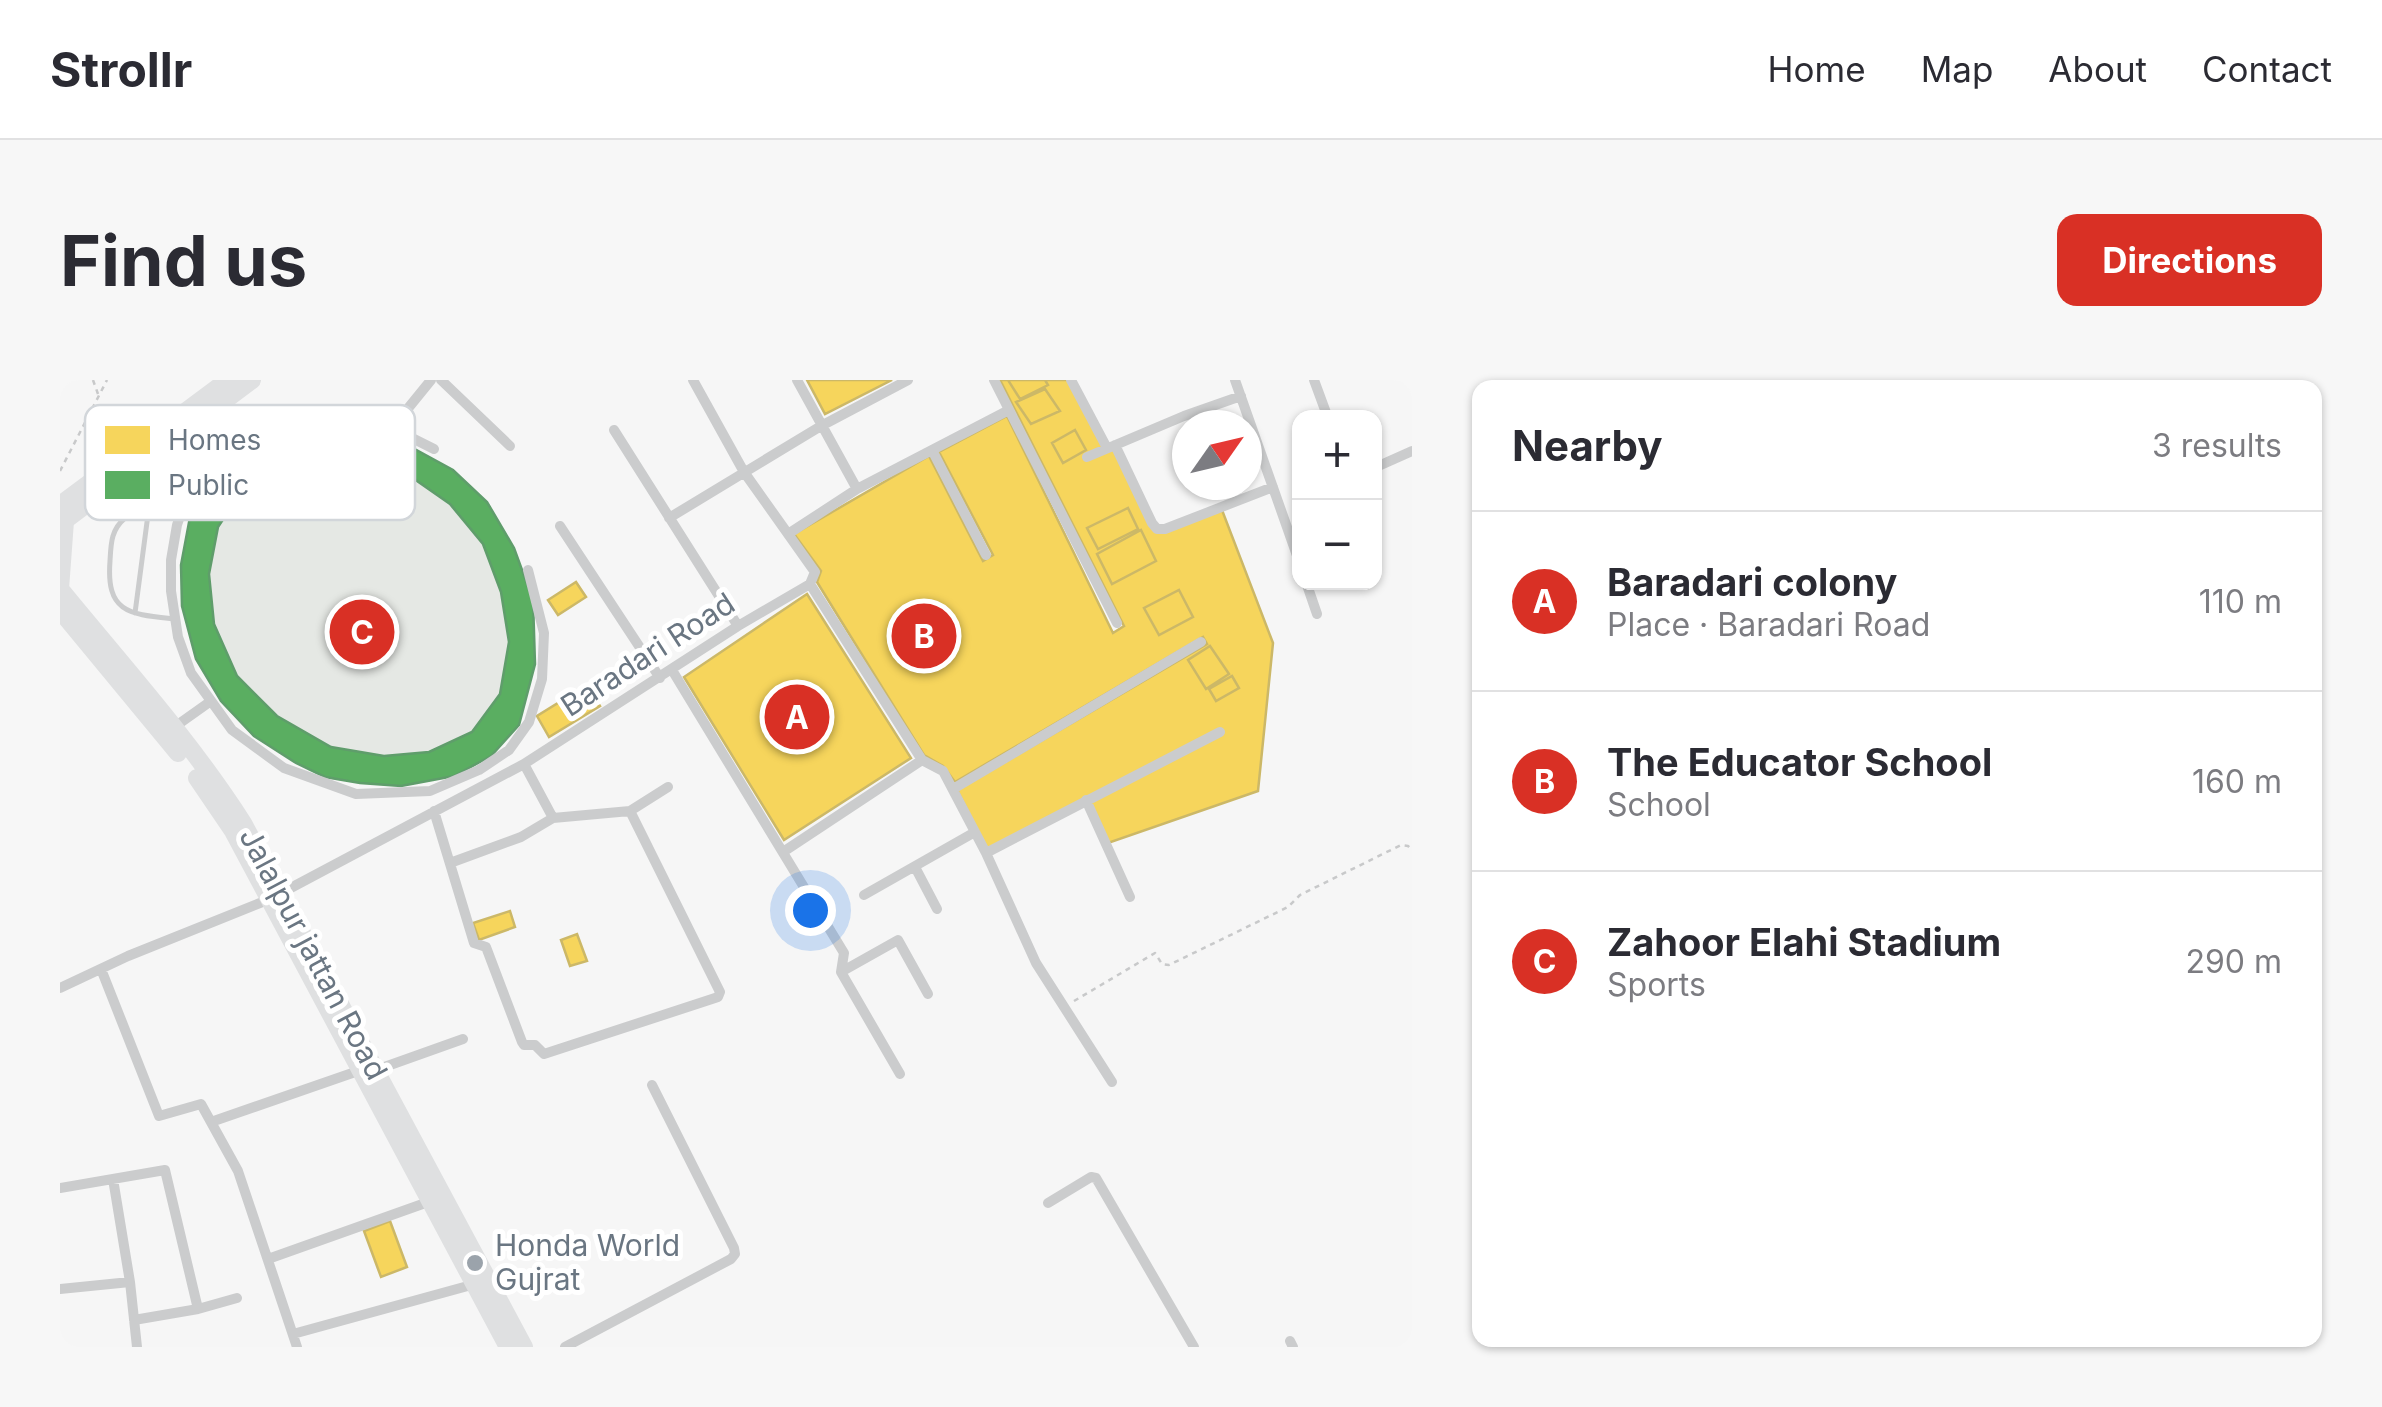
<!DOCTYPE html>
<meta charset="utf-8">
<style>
body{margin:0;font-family:Inter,sans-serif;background:#f7f7f7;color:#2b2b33}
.controls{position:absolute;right:30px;top:30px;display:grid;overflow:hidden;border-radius:20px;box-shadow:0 2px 8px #0004}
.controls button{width:90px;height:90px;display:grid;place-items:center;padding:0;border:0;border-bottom:2px solid #e1e1e2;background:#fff;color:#2b2b33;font:50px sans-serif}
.compass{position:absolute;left:1112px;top:30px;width:90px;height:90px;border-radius:50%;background:#fff;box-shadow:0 2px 8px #0004;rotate:56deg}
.you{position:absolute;left:750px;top:530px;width:35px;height:35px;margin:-25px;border:8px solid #fff;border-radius:50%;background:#1a73e8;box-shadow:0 0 0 15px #1a73e833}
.badge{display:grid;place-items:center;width:65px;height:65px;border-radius:50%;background:#d93025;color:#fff;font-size:32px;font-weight:700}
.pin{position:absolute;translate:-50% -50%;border:5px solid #fff;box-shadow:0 2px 10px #0006}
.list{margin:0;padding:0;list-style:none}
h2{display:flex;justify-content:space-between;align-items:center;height:130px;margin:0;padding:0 40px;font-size:42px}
h2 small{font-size:32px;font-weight:400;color:#7c7c81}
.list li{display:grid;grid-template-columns:65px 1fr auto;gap:30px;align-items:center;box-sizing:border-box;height:180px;padding:0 40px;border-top:2px solid #e1e1e2}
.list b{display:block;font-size:38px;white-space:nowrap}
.list p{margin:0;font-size:32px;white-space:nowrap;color:#7c7c81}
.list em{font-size:32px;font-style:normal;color:#7c7c81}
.map{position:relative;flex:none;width:1352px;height:967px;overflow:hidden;border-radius:20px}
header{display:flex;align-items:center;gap:60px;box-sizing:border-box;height:140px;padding:0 50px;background:#fff;border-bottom:2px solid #e1e1e2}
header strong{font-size:48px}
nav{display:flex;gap:55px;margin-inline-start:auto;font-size:35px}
.intro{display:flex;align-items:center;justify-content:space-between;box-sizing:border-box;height:240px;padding:0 60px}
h1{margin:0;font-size:70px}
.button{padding:25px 45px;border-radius:20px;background:#d93025;color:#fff;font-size:35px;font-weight:700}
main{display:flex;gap:60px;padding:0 60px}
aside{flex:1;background:#fff;border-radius:20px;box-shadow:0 2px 8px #0004}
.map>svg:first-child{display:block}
.green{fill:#e5e8e4}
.homes{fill:#f6d55c;stroke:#ccb867;stroke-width:2.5}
.public{fill:#5aae61;stroke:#5f9d6b;stroke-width:2.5;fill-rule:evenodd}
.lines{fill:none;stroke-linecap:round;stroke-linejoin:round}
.path{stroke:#c8c9ca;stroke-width:2.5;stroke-dasharray:5 5;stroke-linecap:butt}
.lane{stroke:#cbcccd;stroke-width:5}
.street{stroke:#cbcccd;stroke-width:10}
.primary{stroke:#dfe0e1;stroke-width:18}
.poi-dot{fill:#9ba3ab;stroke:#fff;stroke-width:4}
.labels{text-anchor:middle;stroke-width:10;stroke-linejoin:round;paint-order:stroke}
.street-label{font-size:30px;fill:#6a7682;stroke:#fff}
.poi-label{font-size:30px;fill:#6a7682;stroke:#fff;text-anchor:start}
.key{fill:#fff;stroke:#d2d6da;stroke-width:2.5}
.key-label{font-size:28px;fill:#6a7682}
</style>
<header>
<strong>Strollr</strong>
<nav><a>Home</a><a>Map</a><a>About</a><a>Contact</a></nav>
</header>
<div class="intro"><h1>Find us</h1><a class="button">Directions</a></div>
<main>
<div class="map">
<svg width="1352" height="967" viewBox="0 0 1352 967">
<rect width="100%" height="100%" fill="#f6f6f6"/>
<path class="green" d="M284 49 347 65 393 90 454 168 473 220 475 284 459 345 431 376 394 396 341 406 300 403 265 397 236 383 194 356 161 321 136 279 122 226 121 185 130 137 145 103 172 76 216 55Z"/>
<path class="homes" d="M747 0H832L765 34Z
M940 0H1009L1044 67 1054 68 1097 151 1162 130 1213 263 1198 411 1048 463 1028 421 927 469 897 410 1147 264 1143 257 895 402 883 386 864 375 757 202 761 191 734 154 869 76 923 181 933 175 879 72 947 36 1053 253 1064 246Z
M948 0H985L988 5 960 19Z
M985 9 1000 31 971 44 956 22Z
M1015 50 1026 70 1003 83 992 63Z
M1068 128 1078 149 1038 169 1027 148Z
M1081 150 1096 181 1052 204 1037 174Z
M516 202 526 217 498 235 488 220Z
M1119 210 1133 237 1099 255 1084 228Z
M747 214 851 378 724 460 624 297Z
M1150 266 1169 294 1146 309 1128 280Z
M1172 296 1179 308 1156 321 1149 309Z
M527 305 540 326 489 357 477 336Z
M450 531 455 547 419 560 413 543Z
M517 554 527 581 510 586 501 560Z
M330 841 347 887 321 897 304 851Z"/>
<path class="public" d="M284 49 347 65 393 90 427 122 454 168 473 220 475 284 459 345 431 376 394 396 341 406 300 403 265 397 236 383 194 356 161 321 136 279 122 226 121 185 130 137 145 103 172 76 216 55ZM256 75 300 78 347 94 390 124 423 164 441 212 449 262 440 314 412 352 369 372 324 376 271 367 217 336 177 296 154 244 149 194 158 147 185 106 222 84Z"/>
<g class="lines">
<path class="path" d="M33 0 38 14
M0 91 47 0
M1014 621 1095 573 1102 584 1109 585 1228 527 1240 515 1341 465 1348 466 1352 470"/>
<path class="lane" d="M75 233 89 127
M114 239C69 234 46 233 50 181 51 163 51 150 65 138L127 111"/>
<path class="street" d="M381 0 450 66
M737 0 797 109
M934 0 1057 243
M1011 0 1047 68
M1175 0 1240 184
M1254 0 1268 38
M332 48 371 0
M554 50 678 246
M1055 65 1092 143 1097 149H1105L1213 107
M374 69 332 48 252 41 211 44 179 58 152 79 129 110 117 145 111 180V211L118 257 131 293 172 350 224 388 296 414 370 411 419 390 449 370 469 342 482 299 484 253 468 190
M872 70 926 175
M1027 77 1124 36 1181 16
M1314 88 1352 71
M609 138 761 46 848 0
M500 146 600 298
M728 154 797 109 949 30
M1246 202 1257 234
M750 204 862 380 883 391 926 473 976 583 1052 702
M612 290 784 573 781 592 840 694
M113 348 151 321
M464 384 493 438 570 431 608 407
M893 409 1141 262
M1026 420 1070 517
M374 431 414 563 426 567 462 662 464 665H475L484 674 652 619 658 617 660 612 570 431
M723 472 862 380
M926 473 1160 352
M390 483 461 457 493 438
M855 487 877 529
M804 515 915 452
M41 589 99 736 141 724 178 791 237 967
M781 592 838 560 868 614
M0 608 68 576 210 519 464 384 678 246 750 204 755 192 684 92 633 0
M316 690 403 659
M151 742 301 690
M53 799 70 902 77 967
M0 808 105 790 138 929 74 940
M988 823 1031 797 1036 798 1134 967
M208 879 371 821
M0 909 70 902
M138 929 177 918
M233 954 415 904
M1230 961 1233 967
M505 967 671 879 675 874 674 868 592 705"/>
<path class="primary" d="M0 125 168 0
M0 144 192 0
M0 209C62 285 130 360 183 443L464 967
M0 209 5 141
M0 230 118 373
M137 398 173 451 448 967"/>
</g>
<circle class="poi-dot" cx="415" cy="883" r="10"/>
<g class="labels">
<g class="street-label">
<text transform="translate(588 275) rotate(-33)" y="10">Baradari Road</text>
<text transform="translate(253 574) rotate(62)" y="10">Jalalpur jattan Road</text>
</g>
<g class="poi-label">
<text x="435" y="876">Honda World<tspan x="435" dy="34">Gujrat</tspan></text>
</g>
</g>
<rect x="25" y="25" width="330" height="115" rx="15" class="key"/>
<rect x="45" y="46" width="45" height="28" fill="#f6d55c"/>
<rect x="45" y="91" width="45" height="28" fill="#5aae61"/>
<g class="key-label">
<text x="108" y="70">Homes</text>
<text x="108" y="115">Public</text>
</g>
</svg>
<div class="controls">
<button>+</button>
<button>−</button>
</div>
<svg class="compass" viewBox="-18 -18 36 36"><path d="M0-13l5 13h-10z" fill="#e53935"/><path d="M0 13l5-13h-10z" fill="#7c7c81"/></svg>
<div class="you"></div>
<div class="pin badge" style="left:737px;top:337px">A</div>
<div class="pin badge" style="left:864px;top:256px">B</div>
<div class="pin badge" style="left:302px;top:252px">C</div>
</div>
<aside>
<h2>Nearby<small>3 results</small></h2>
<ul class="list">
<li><span class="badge">A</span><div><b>Baradari colony</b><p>Place · Baradari Road</p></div><em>110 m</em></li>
<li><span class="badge">B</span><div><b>The Educator School</b><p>School</p></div><em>160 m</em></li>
<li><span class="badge">C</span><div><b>Zahoor Elahi Stadium</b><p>Sports</p></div><em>290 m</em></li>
</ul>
</aside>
</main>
